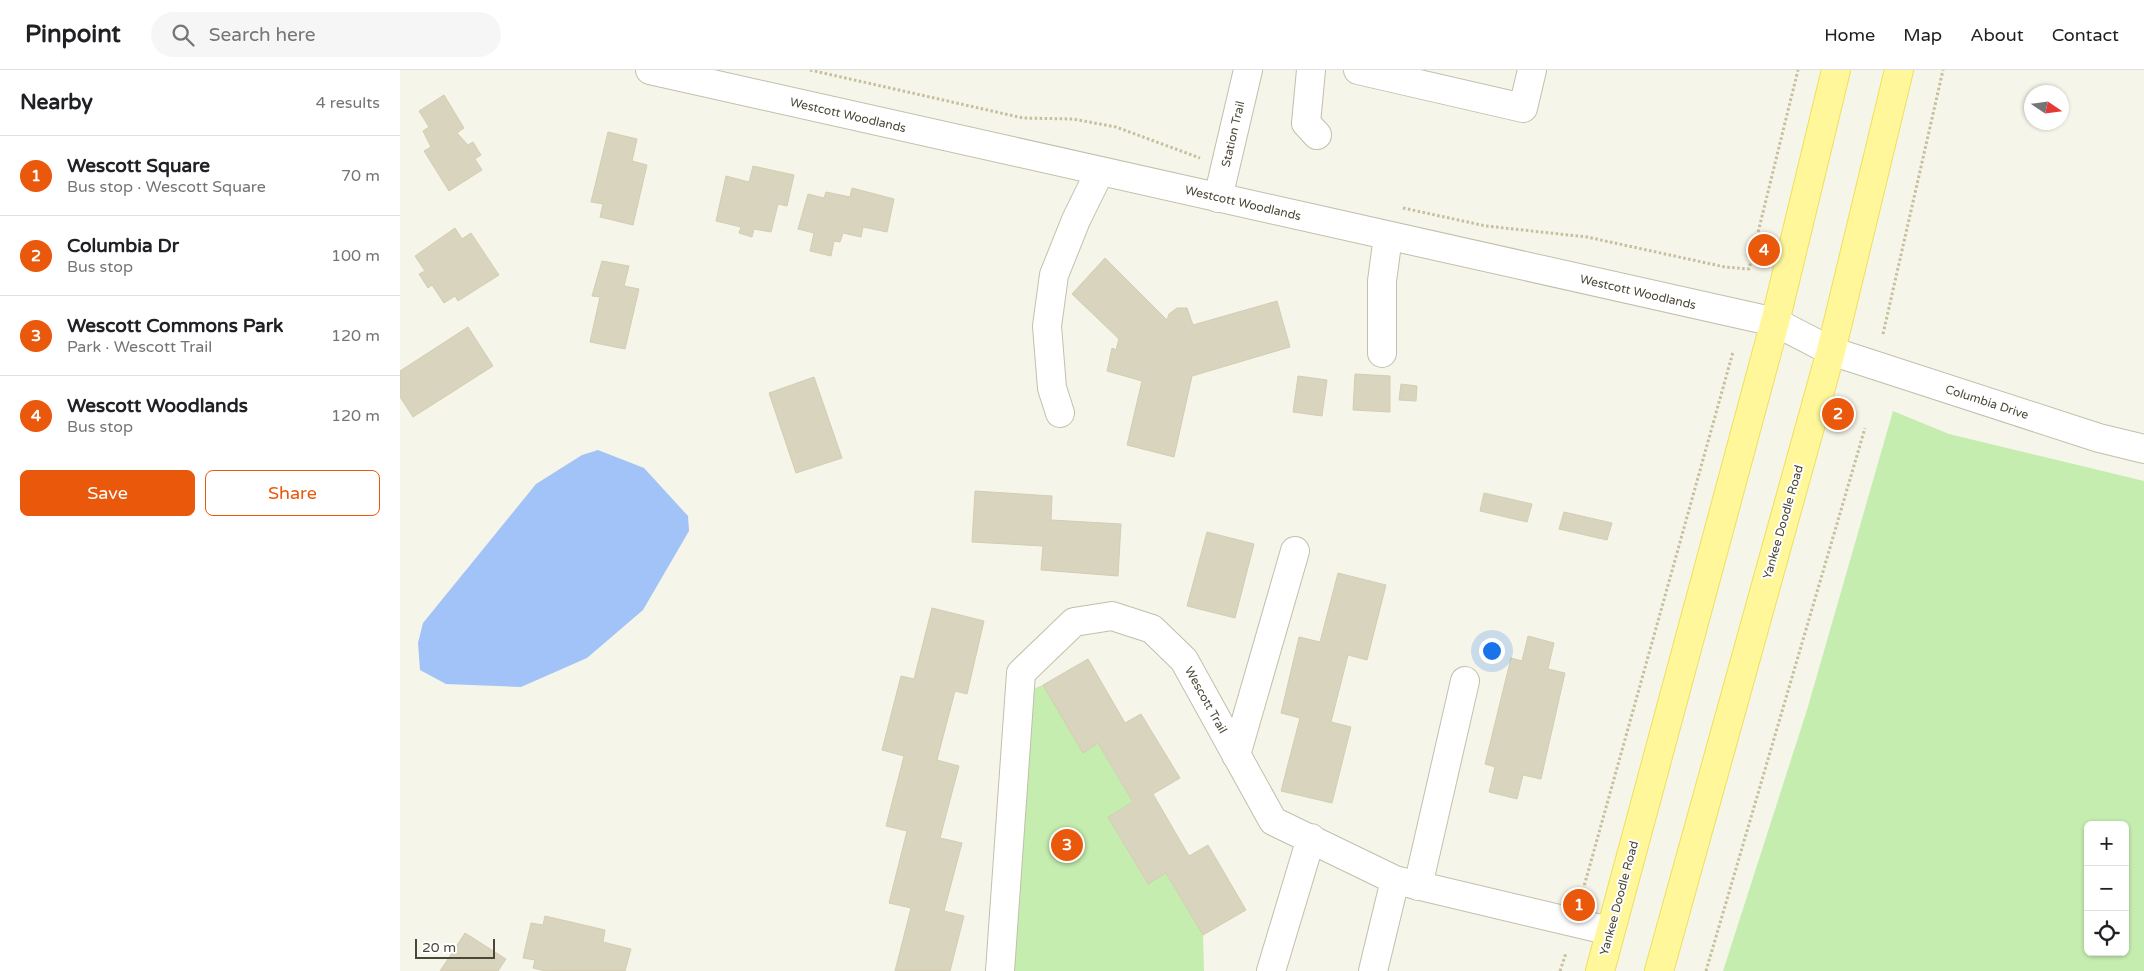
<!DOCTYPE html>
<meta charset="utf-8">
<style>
body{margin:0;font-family:"Varela Round",sans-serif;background:#f6f6f6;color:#202124}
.controls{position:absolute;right:15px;bottom:15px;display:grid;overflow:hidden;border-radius:8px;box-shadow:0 1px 4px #0004}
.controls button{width:45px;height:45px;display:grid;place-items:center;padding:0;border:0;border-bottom:1px solid #e0e0e0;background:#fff;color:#202124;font:25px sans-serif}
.compass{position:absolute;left:1624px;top:15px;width:45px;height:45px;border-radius:50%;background:#fff;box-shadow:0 1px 4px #0004;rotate:103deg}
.scale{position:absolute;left:15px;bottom:12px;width:80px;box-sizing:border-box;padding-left:5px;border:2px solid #4b4737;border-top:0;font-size:14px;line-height:18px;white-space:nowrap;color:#4b4737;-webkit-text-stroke:4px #fff;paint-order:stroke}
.you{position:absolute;left:1091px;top:580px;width:18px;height:18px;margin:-12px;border:4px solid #fff;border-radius:50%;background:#1a73e8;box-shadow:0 0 0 8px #1a73e833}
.badge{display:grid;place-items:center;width:32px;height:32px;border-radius:50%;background:#ea580c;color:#fff;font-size:16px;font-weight:700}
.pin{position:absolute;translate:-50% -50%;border:2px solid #fff;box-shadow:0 1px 5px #0006}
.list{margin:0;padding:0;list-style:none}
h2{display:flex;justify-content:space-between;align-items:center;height:65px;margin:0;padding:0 20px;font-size:21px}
h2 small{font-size:16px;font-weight:400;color:#757577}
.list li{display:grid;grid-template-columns:32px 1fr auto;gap:15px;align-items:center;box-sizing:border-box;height:80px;padding:0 20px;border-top:1px solid #e0e0e0}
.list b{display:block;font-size:19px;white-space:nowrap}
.list p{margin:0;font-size:16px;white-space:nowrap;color:#757577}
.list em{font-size:16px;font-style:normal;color:#757577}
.actions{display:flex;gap:10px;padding:15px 20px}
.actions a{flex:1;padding:11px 0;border:1px solid #ea580c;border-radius:8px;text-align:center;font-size:18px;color:#ea580c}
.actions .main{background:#ea580c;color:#fff}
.icon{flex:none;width:28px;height:28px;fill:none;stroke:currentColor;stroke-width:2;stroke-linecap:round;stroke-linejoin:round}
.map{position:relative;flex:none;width:1744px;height:901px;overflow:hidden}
header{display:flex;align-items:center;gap:30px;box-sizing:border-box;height:70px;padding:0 25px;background:#fff;border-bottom:1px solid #e0e0e0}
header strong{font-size:24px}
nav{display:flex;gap:28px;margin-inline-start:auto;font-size:18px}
.search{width:350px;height:45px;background:#f6f6f6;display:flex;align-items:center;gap:12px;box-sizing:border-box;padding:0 18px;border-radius:28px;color:#757577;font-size:19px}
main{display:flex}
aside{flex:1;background:#fff}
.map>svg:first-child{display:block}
.green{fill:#c5edaf;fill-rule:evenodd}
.water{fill:#a2c3f7}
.building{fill:#d9d4be;stroke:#d4cdb0}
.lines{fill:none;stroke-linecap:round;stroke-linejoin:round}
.minor-casing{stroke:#c2bfab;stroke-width:30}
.major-casing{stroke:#eee05f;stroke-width:30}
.path{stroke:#c5bf9b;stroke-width:3;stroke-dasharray:2.5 2.5;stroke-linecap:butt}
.minor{stroke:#fff;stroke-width:28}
.major{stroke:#fff799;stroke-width:28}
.labels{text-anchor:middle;stroke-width:4;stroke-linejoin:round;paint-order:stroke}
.street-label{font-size:12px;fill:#4b4737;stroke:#fff}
</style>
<header>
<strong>Pinpoint</strong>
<div class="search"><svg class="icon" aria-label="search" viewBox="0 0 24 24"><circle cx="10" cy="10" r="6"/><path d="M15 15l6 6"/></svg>Search here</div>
<nav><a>Home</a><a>Map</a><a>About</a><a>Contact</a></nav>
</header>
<main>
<aside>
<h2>Nearby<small>4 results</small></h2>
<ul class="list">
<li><span class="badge">1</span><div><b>Wescott Square</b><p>Bus stop · Wescott Square</p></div><em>70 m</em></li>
<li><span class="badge">2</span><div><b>Columbia Dr</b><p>Bus stop</p></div><em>100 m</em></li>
<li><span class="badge">3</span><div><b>Wescott Commons Park</b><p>Park · Wescott Trail</p></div><em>120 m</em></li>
<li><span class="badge">4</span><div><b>Wescott Woodlands</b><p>Bus stop</p></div><em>120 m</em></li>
</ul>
<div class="actions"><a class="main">Save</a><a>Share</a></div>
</aside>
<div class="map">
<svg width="1744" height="901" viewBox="0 0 1744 901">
<rect width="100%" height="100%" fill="#f6f5e9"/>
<path class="green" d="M1493 341 1549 364 1744 411V901H1323L1407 640ZM1688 755H1725V882H1688Z
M645 614 683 682 698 673 733 732 708 747 747 813 766 803 803 865 804 901H600L619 625Z"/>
<path class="water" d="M198 380 244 398 288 446 289 461 243 540 187 588 121 617 46 614 20 600 18 573 23 553 136 414 182 385Z"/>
<path class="building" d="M44 25 64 58 57 63 68 75 73 72 81 85 75 89 82 100 49 121 24 81 31 77 23 61 29 57 19 41Z
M208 62 237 69 232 91 247 95 233 155 200 147 203 134 191 132Z
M353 96 394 105 387 136 378 134 371 162 354 159 352 167 339 163 341 157 316 151 326 106 349 112Z
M452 118 494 129 487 162 463 157 461 167 443 163 440 172 434 171 431 186 410 181 414 163 398 159 408 124 424 128 426 122 450 127Z
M55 158 62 169 71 163 99 205 58 231 55 226 44 233 32 215 28 218 19 204 25 201 15 186Z
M705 188 767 250 769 244 777 238H787L793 255 877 231 890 277 792 306 774 387 727 375 742 311 707 301 712 278 716 280 719 269 672 224Z
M202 191 229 196 224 216 239 219 225 279 190 272 200 227 192 226Z
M68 257 93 296 13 347 0 327V301Z
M955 304 990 306V342L953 340Z
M898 306 927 310 922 346 893 342Z
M414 307 442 388 396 403 369 323Z
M1001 314 1017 316 1016 331 999 330Z
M575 421 652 426 651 450 721 454 718 506 641 500 643 476 572 472Z
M1084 423 1132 434 1127 452 1080 441Z
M1164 442 1212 453 1207 470 1159 459Z
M807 462 854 474 835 548 787 536Z
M938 503 986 515 967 590 948 585 931 652 951 657 932 733 881 721 900 648 881 643 899 567 920 572Z
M532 538 584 551 567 624 555 621 537 690 559 696 540 768 562 773 544 841 564 846 550 901H495L511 838 489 833 507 761 486 756 504 686 482 680 501 606 514 609Z
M1128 566 1154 573 1148 599 1165 603 1141 709 1123 705 1117 729 1089 722 1095 697 1085 694 1111 588 1122 591Z
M688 589 725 653 741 644 780 708 753 724 789 786 808 775 846 840 803 865 766 803 748 814 708 747 733 732 698 673 683 683 643 615Z
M145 846 205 860 203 872 231 879 225 901H145L133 898 135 890 123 888 131 853 143 855Z
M65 863 106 889 98 901H40Z"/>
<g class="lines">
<g class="minor-casing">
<path id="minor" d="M250 0 1375 252 1431 281 1699 368 1744 379
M911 0 906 53 917 65
M958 0 1123 38 1132 0
M818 128 848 0
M982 283V211L988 166
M660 343 652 318 647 256 654 205 676 150 700 101
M836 685 895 481
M1018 816 1065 611
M600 901 621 603 674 552 712 546 752 559 784 590 873 751 995 810 1210 861
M871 901 911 768
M973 901 995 810"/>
</g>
<g class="major-casing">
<path id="major" d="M1200 901 1375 252 1436 0
M1259 901 1431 281 1499 0"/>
</g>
<path class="path" d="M410 0 623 48 673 49 716 57 800 88
M1003 138 1086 156 1187 167 1325 197 1349 199 1398 0
M1483 264 1543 0
M1183 820 1333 282
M1160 901 1166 883
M1306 901 1465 358"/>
<use href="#minor" class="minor"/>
<use href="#major" class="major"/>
</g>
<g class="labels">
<g class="street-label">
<text transform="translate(448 45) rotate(13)" y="4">Westcott Woodlands</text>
<text transform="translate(833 64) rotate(-77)" y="4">Station Trail</text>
<text transform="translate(843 133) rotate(13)" y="4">Westcott Woodlands</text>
<text transform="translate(1238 222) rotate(13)" y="4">Westcott Woodlands</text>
<text transform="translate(1587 332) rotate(18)" y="4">Columbia Drive</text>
<text transform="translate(1383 452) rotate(-74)" y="4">Yankee Doodle Road</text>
<text transform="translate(806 630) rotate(61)" y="4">Wescott Trail</text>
<text transform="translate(1219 828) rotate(-75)" y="4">Yankee Doodle Road</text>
</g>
</g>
</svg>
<div class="controls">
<button>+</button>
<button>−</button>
<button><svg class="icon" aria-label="locate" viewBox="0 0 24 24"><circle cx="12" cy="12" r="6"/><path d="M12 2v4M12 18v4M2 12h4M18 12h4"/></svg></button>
</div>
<svg class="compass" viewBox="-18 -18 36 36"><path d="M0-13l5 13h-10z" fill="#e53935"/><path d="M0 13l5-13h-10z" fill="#757577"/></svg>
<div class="scale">20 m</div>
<div class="you"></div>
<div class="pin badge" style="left:1179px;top:835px">1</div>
<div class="pin badge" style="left:1438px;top:344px">2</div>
<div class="pin badge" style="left:667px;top:775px">3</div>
<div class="pin badge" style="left:1364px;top:180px">4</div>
</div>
</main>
